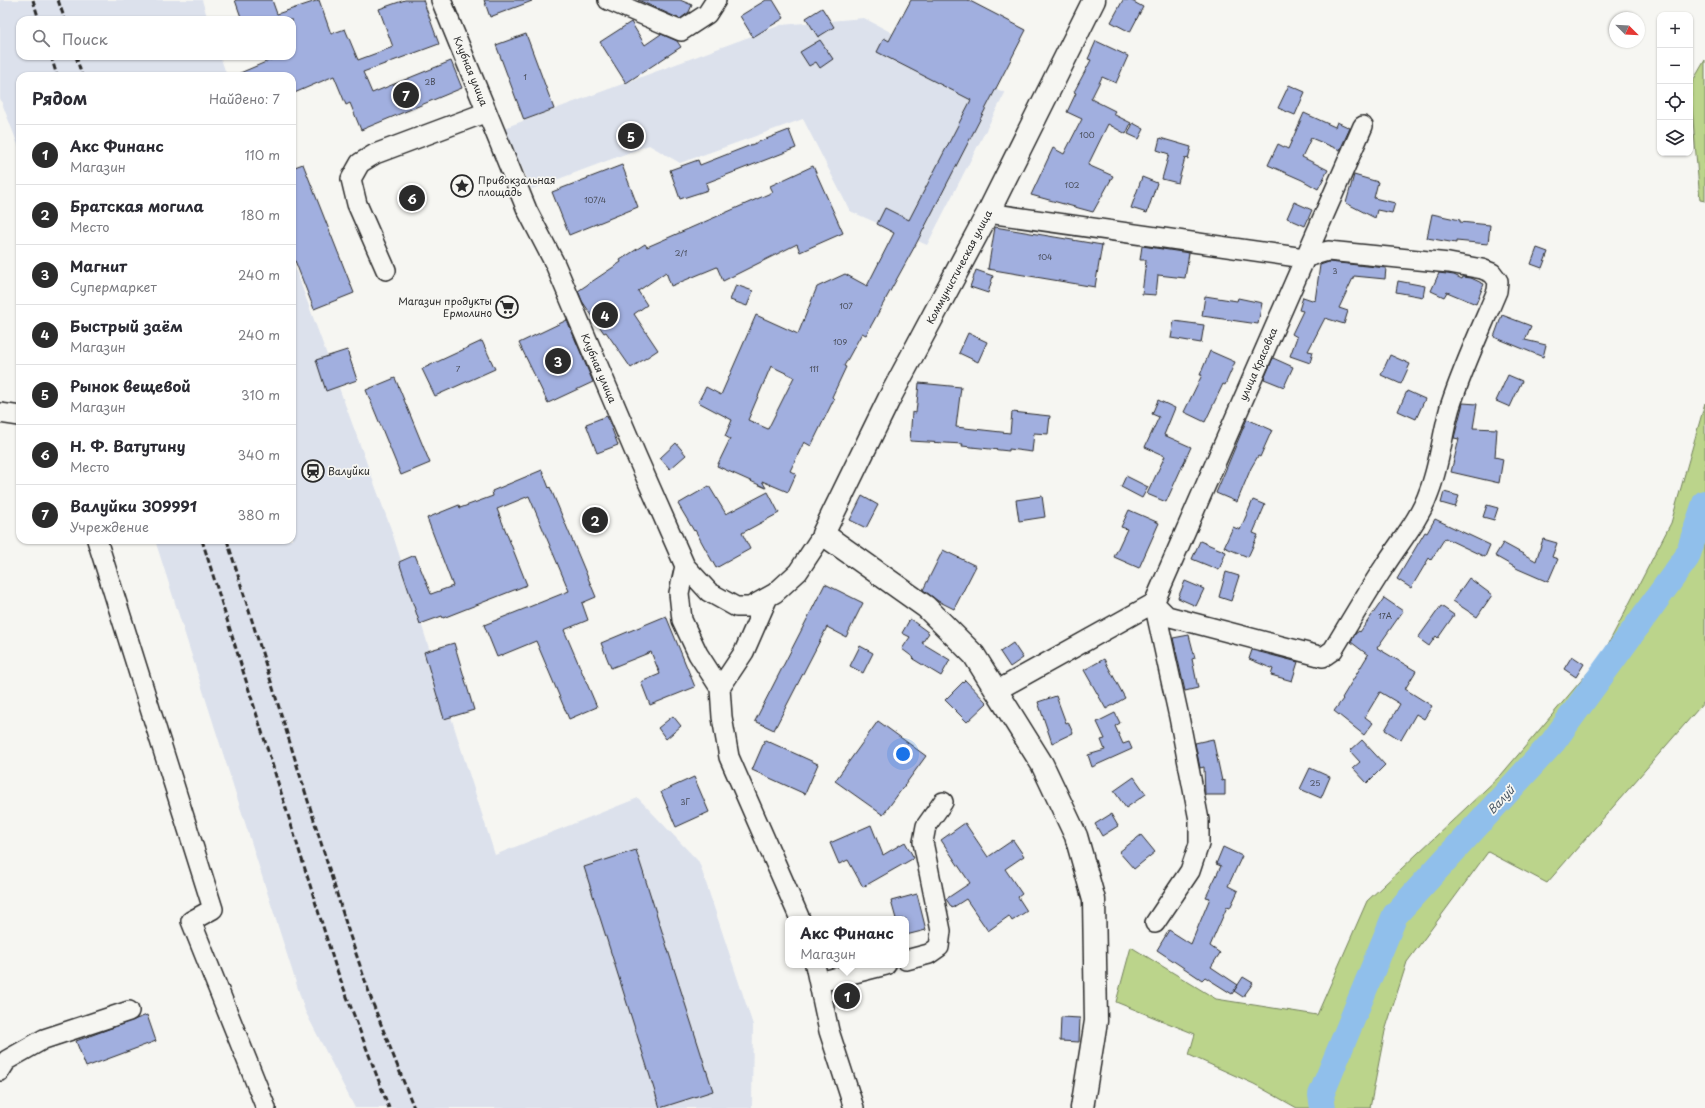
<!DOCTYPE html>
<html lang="ru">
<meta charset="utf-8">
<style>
body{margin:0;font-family:"Playpen Sans",sans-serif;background:#f2f2f3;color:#2b2b33}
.controls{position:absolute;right:12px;top:12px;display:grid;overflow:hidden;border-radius:8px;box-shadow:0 1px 3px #0004}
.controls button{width:36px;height:36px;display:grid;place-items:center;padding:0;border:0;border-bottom:1px solid #e1e1e2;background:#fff;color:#2b2b33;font:20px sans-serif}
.compass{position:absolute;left:1609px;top:12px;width:36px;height:36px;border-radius:50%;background:#fff;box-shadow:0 1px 3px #0004;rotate:114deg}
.you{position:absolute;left:903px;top:754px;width:14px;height:14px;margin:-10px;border:3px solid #fff;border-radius:50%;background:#1a73e8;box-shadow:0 0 0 6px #1a73e833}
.badge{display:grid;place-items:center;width:26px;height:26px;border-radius:50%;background:#2b2b2b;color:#fff;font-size:13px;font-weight:700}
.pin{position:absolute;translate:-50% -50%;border:2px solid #fff;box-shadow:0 1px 4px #0006}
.popup{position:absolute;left:785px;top:916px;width:124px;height:52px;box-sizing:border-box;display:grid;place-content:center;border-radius:8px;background:#fff;filter:drop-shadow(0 1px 3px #0005);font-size:13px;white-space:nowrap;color:#7c7c81}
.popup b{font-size:15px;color:#2b2b33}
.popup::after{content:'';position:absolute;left:50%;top:100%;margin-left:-8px;border:8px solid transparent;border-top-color:#fff}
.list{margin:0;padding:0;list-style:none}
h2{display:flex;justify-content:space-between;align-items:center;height:52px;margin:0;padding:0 16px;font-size:17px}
h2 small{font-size:13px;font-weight:400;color:#7c7c81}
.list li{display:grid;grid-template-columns:26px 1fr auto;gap:12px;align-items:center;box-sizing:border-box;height:60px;padding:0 16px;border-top:1px solid #e1e1e2}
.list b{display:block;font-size:15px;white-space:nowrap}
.list p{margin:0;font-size:13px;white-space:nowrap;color:#7c7c81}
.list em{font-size:13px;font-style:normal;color:#7c7c81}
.icon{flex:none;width:22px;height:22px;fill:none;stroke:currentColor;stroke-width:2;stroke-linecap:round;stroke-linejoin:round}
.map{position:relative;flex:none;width:1705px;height:1108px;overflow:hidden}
.search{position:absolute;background:#fff;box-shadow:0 1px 3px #0004;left:16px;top:16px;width:280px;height:44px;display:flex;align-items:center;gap:10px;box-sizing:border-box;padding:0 14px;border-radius:12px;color:#7c7c81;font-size:15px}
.panel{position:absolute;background:#fff;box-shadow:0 1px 3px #0004;left:16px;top:72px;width:280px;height:472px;border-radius:12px}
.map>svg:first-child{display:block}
.built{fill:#dce1ec}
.green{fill:#bbd48b;stroke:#73805b}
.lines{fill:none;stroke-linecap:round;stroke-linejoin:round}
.river{stroke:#90bfeb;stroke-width:26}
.building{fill:#a1afdf;stroke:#2b2b2b;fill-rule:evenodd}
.minor-casing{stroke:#2b2b2b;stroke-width:22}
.major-casing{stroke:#2b2b2b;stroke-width:25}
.minor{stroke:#f6f6f2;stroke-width:19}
.major{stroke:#f6f6f2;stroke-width:22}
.rail{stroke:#2b2b2b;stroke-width:3;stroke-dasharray:6 3;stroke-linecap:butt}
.labels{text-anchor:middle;stroke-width:3.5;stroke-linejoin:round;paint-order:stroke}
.number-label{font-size:8px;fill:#484c58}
.street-label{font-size:10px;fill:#2b2b2b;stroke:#f6f6f2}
.poi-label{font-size:10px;fill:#2b2b2b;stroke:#f6f6f2;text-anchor:start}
.water-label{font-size:11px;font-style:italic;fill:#495765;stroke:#f6f6f2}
</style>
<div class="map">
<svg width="1705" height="1108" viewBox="0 0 1705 1108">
<rect width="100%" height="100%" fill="#f6f6f2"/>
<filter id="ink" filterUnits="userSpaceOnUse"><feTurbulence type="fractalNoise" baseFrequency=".025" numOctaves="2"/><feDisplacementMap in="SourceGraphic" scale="8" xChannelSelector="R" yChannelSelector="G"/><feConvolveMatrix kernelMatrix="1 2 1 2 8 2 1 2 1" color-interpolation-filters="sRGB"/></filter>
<g filter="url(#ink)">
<path class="built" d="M0 0H202L208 20H20V56H220L227 76H20V150L0 98Z
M864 18 1005 93 927 245 850 211 803 119 680 163 649 145 532 189 504 128 781 25Z
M292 260 391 529 495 855 638 798 699 862 753 1025 752 1108H355L305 1011 155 540H292Z"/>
<path class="green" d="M1705 60V201L1700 200 1690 86Z
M1705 403V701L1547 883 1488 852 1407 962 1385 1031 1370 1108H1297L1254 1084 1189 1055 1195 1034 1116 1002 1131 947 1216 999 1317 1015 1367 901 1501 775 1602 656 1671 523Z"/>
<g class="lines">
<path class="river" d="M1323 1108 1321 1095 1395 915 1553 742 1687 557 1705 503"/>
</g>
<path class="building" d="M235 0H272L277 14 319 0 331 34 345 29 358 60 393 47 379 9 405 0H423L439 44 363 72 372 93 451 61 462 88 361 130 350 103 346 105 334 76 292 94V76H233L280 56H292V20H242Z
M484 0H531L532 1 490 17Z
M638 0H680L692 5 689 12 680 19Z
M766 0H773L784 18 753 37 740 16Z
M911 0H968L1026 30 916 244 866 335 862 333 844 366 846 367 832 397 834 399 811 446 804 442 790 471 796 474 788 492 762 481 766 488 717 466 730 439 725 436 732 420 698 402 706 387 721 395 756 315 798 334 817 287 845 274 867 286 894 233 877 224 885 208 909 220 971 100 877 52 884 38 889 41ZM771 366 794 377 768 429 748 420Z
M1123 0H1130L1143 7 1130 32 1111 22Z
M822 8 834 27 818 37 806 18Z
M631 22 645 45 661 34 677 41 681 47 626 83 600 42Z
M526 34 554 109 524 120 496 45Z
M820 40 833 59 820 68 816 62 809 66 800 52Z
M1096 41 1128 56 1116 83 1102 77 1091 99 1115 111 1113 114 1131 123 1126 134 1108 124 1088 165 1113 176 1093 212 1031 195 1053 148 1064 154 1082 119 1067 112 1076 93 1074 92 1091 60 1088 59Z
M1289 85 1305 92 1295 115 1278 108Z
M1304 113 1335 127 1337 122 1350 128 1340 150 1311 138 1302 157 1328 170 1318 189 1302 180 1268 165 1278 144 1288 149Z
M1133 123 1144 129 1139 139 1128 134Z
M789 130 796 148 706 183 708 190 680 199 670 170 698 160 700 165Z
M1160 138 1191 147 1188 159 1185 158 1178 183 1162 179 1169 154 1157 150Z
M303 164 354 293 314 309 292 253V168Z
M622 165 638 207 569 235 552 192Z
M813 166 843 233 800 252 797 244 723 281 717 267 671 286 666 272 638 291 647 305 634 314 658 350 631 368 606 332 604 333 582 301 578 291 621 262 620 260 645 244 647 247 773 192 770 186Z
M1354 175 1378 182 1374 198 1395 203 1392 213 1377 210 1375 218 1346 203Z
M1142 177 1157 183 1147 213 1131 208Z
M1294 202 1312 210 1305 226 1287 218Z
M1432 214 1460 220V222L1490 225 1488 244 1456 241V243L1427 238Z
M995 227 1102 245 1095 287 988 269Z
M1142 246 1189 253 1185 278 1158 275 1156 295 1142 294 1146 260H1140Z
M1537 248 1548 252 1542 268 1531 264Z
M1329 262 1386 268 1385 279 1354 276 1339 308 1348 311 1344 324 1325 318 1308 351 1313 352 1310 363 1290 356 1297 337 1292 334 1303 311 1299 310 1303 297 1315 301 1320 265Z
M976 270 993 276 988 293 970 287Z
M1439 273 1454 275 1462 279 1463 277 1471 278 1484 284 1476 304 1447 292 1444 297 1431 291Z
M1398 281 1425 286 1423 297 1396 292Z
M736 285 753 291 747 306 730 300Z
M1205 296 1237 301 1238 298 1262 303 1258 324 1202 316Z
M1502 315 1531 326 1525 340 1546 345 1543 357 1494 337Z
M567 320 593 382 548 403 519 343Z
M1174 321 1204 325 1201 343 1171 338Z
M968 333 987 342 978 362 959 353Z
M482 341 495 369 435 396 422 369Z
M347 350 357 380 326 391 316 360Z
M1210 351 1235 362 1225 385 1223 384 1205 422 1184 412 1202 375H1200Z
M1390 355 1410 364 1401 384 1381 375Z
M1273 358 1293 367 1284 387 1264 379Z
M1508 375 1522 381 1510 407 1496 401Z
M395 378 430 463 401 475 366 390Z
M919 383 961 387 956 427 1010 433 1012 412 1050 416 1048 434 1034 433 1032 452 1009 449V451L962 446 963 444 910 441 912 412 916 413Z
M1407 391 1425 399 1416 419 1398 411Z
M1158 400 1175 408 1164 435 1191 447 1166 502 1147 494 1165 456 1145 447 1159 417 1152 414Z
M1463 403 1477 404 1473 428 1497 429 1495 457 1503 459 1499 483 1451 472 1459 439 1454 438 1455 434Z
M607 416 618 445 597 453 586 424Z
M1247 419 1272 430 1260 457 1258 456 1251 468 1237 502 1216 493Z
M676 443 686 455 670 469 660 458Z
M542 470 549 488 550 487 596 597 582 603 588 620 564 630 597 707 569 719 536 641 497 657 484 625 569 591 529 496 497 509 527 585 443 618 442 616 420 624 399 562 415 555 431 594 453 586 427 518 459 505 460 508 493 496 492 491Z
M1126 476 1148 487 1142 498 1121 487Z
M709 486 726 514 768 492 779 513 742 533 750 549 716 568 695 530 694 531 678 504Z
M1444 492 1459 496 1455 507 1441 503Z
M862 496 878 505 866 528 850 520Z
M1042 496 1045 517 1019 521 1016 500Z
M1253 500 1265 505 1253 533 1258 535 1248 557 1224 547 1233 527 1240 530Z
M1487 505 1498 508 1494 520 1483 517Z
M1129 510 1159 523 1139 568 1114 557 1127 529 1121 527Z
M1435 519 1490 545 1485 557 1445 538 1431 560 1429 558 1411 588 1397 579 1425 532 1427 533Z
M1543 539 1557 543 1552 557 1558 559 1548 582 1518 569 1495 556 1503 543 1536 561Z
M1200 541 1226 552 1219 570 1192 559Z
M943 550 976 566 954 609 938 601 923 590Z
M1226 572 1239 576 1231 601 1219 597Z
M1469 578 1492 595 1477 617 1453 601Z
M1185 581 1204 589 1196 606 1178 598Z
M825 584 863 603 846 637 827 627 774 730 755 721Z
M1384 598 1403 611 1377 648 1416 671 1405 689 1432 706 1424 719 1416 714 1401 740 1385 730 1400 704 1380 692 1365 717 1373 723 1364 735 1334 711 1343 699 1342 698 1368 655 1351 642 1355 634 1359 631 1360 632Z
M1441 606 1454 615 1438 638 1436 636 1429 646 1418 638Z
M666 616 695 687 650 705 641 682 660 674 651 652 611 668 601 643Z
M910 619 929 633 922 643 950 660 941 676 913 659 914 658 902 649 910 637 902 633Z
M1189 635 1195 658 1192 659 1198 688 1185 691 1173 638Z
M454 643 474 710 444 719 424 652Z
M1013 643 1023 658 1010 667 1000 652Z
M860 646 873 653 863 673 850 666Z
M1252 650 1298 662 1292 681 1271 675 1273 669 1249 659Z
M1572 656 1584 664 1576 677 1564 669Z
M1104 659 1125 698 1106 709 1084 670Z
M965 680 987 703 967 722 945 700Z
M1056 696 1066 723 1068 722 1073 733 1052 743 1038 702Z
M1115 713 1120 723 1115 726 1123 744 1129 742 1132 749 1092 767 1088 755 1105 750 1101 740 1105 739 1097 722Z
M673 716 681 726 666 739 658 728Z
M878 721 926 756 883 815 835 781Z
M1213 739 1222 781 1225 780V795H1205L1204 767 1200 768 1195 743Z
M765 740 818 764 805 794 752 770Z
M1362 740 1385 765 1367 783 1353 768 1360 762 1350 751Z
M1310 768 1330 777 1321 798 1300 789Z
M694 777 709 812 676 827 661 792Z
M1134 777 1146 794 1126 808 1114 791Z
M1111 814 1118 826 1102 836 1095 824Z
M965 823 988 857 1013 840 1024 856 1005 869 1022 894 1018 897 1027 911 1012 921 1009 916 988 931 966 899 952 908 946 899 970 883 941 840Z
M871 825 883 855 905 842 914 858 863 887 848 860 839 864 830 843Z
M1141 835 1155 852 1134 869 1119 852Z
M1223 847 1242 856 1228 886 1238 891 1230 908 1227 907 1210 946 1220 953 1211 967 1238 985 1232 994 1205 977 1202 980 1157 950 1169 930 1191 944 1210 898 1206 897 1221 866 1216 864Z
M636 850 713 1091 660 1108 584 867Z
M917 894 926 930 906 935V919H896L891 901Z
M1243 977 1253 983 1243 997 1234 991Z
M147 1015 156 1041 86 1067 76 1041Z
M1061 1017 1080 1018 1079 1042 1060 1041Z"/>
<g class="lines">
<g class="minor-casing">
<path id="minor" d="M441 0 527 210 555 264 636 455 685 566 709 592 736 607H750L775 593 798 572 823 534
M608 0 681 31 707 14 716 0
M988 213 1304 258 1328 251 1449 263 1482 269 1492 273 1498 281 1497 291C1481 329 1463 367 1450 407 1442 435 1440 464 1429 492 1420 519 1399 543 1384 567 1366 594 1350 622 1333 650L1323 657 1167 616 1154 603
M386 270 357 204 351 179 360 163 375 154 487 112
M0 413 20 416
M97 540 213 909 191 921 266 1108
M685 566 679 593 682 620 698 654 720 688 722 717 729 757 800 919
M1154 603 1363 126
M1154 603 1179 717 1199 820V844L1190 871 1155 923
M720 688 744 652 768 597
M996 691 1154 603
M906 960 929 954 939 947 941 931 923 842 926 826 943 802
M815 965 829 1031 854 1108
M819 982 886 965
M0 1071 7 1060 44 1039 129 1011"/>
</g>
<g class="major-casing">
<path id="major" d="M1082 1108 1096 1021 1094 900 1076 836 1042 764 974 655 926 607 823 534 889 399 988 213 1094 0"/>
</g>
<use href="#minor" class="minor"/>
<use href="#major" class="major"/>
<path class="rail" d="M33 0 39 20
M58 0 65 20
M51 56 57 76
M76 56 82 76
M202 540 335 965 389 1108
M227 540 349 933 373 1004 414 1108"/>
</g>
</g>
<defs>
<g id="sight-ring" transform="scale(1.15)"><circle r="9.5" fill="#f6f6f2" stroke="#2b2b2b" stroke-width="1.5"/><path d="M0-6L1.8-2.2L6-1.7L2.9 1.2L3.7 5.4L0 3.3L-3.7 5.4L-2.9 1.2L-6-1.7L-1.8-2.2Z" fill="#2b2b2b"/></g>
<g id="supermarket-ring" transform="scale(1.15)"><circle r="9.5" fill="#f6f6f2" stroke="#2b2b2b" stroke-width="1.5"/><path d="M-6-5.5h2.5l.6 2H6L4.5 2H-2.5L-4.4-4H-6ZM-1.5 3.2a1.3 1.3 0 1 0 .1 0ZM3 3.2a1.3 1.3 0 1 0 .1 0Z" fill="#2b2b2b"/></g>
<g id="station-ring" transform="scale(1.15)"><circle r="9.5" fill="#f6f6f2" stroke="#2b2b2b" stroke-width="1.5"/><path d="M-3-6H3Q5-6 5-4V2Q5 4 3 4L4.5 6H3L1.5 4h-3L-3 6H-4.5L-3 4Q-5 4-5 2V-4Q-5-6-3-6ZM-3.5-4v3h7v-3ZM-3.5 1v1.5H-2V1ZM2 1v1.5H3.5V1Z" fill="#2b2b2b"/></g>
</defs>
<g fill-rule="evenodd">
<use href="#sight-ring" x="462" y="186"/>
<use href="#supermarket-ring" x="507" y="307"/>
<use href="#station-ring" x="313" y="471"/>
</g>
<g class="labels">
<g class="number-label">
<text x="525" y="80">1</text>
<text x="430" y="85">2В</text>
<text x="1087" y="138">100</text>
<text x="1072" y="188">102</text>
<text x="595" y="203">107/4</text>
<text x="681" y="256">2/1</text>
<text x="1045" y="260">104</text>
<text x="1335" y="274">3</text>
<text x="846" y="309">107</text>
<text x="840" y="345">109</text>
<text x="458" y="372">7</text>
<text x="814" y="372">111</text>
<text x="1385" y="619">17А</text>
<text x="1315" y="786">25</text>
<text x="685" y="805">3Г</text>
</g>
<g class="street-label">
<text transform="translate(471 71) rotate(68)" y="4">Клубная улица</text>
<text transform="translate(959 267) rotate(-62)" y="4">Коммунистическая улица</text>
<text transform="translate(1258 364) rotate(-66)" y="4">улица Красовка</text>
<text transform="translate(599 368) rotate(67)" y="4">Клубная улица</text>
</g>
<g class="poi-label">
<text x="478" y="184">Привокзальная<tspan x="478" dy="12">площадь</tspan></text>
<text x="492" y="305" text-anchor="end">Магазин продукты<tspan x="492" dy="12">Ермолино</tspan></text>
<text x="328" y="475">Валуйки</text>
</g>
<g class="water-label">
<text transform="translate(1501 800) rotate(-47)" y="4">Валуй</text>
</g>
</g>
</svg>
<div class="controls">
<button>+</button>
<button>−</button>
<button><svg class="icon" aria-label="locate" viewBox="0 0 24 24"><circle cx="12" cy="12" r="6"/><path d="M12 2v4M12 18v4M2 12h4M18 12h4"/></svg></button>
<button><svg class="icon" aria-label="layers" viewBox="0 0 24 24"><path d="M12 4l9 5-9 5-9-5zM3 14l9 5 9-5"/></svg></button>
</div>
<svg class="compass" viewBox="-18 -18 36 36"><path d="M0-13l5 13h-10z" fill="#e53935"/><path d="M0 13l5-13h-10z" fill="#7c7c81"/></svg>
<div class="you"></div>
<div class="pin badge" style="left:847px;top:996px">1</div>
<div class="popup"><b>Акс Финанс</b>Магазин</div>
<div class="pin badge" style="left:595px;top:520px">2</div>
<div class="pin badge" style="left:558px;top:361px">3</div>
<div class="pin badge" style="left:605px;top:315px">4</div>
<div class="pin badge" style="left:631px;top:136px">5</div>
<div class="pin badge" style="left:412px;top:198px">6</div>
<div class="pin badge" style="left:406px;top:95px">7</div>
<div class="search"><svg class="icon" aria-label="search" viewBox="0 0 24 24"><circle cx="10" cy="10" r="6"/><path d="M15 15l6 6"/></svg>Поиск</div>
<section class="panel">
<h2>Рядом<small>Найдено: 7</small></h2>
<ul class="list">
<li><span class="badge">1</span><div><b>Акс Финанс</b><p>Магазин</p></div><em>110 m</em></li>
<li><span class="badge">2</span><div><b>Братская могила</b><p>Место</p></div><em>180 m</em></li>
<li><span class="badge">3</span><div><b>Магнит</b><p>Супермаркет</p></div><em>240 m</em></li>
<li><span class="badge">4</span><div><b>Быстрый заём</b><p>Магазин</p></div><em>240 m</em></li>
<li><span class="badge">5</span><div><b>Рынок вещевой</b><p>Магазин</p></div><em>310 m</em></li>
<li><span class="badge">6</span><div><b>Н. Ф. Ватутину</b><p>Место</p></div><em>340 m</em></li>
<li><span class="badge">7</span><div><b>Валуйки 309991</b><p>Учреждение</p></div><em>380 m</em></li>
</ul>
</section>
</div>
